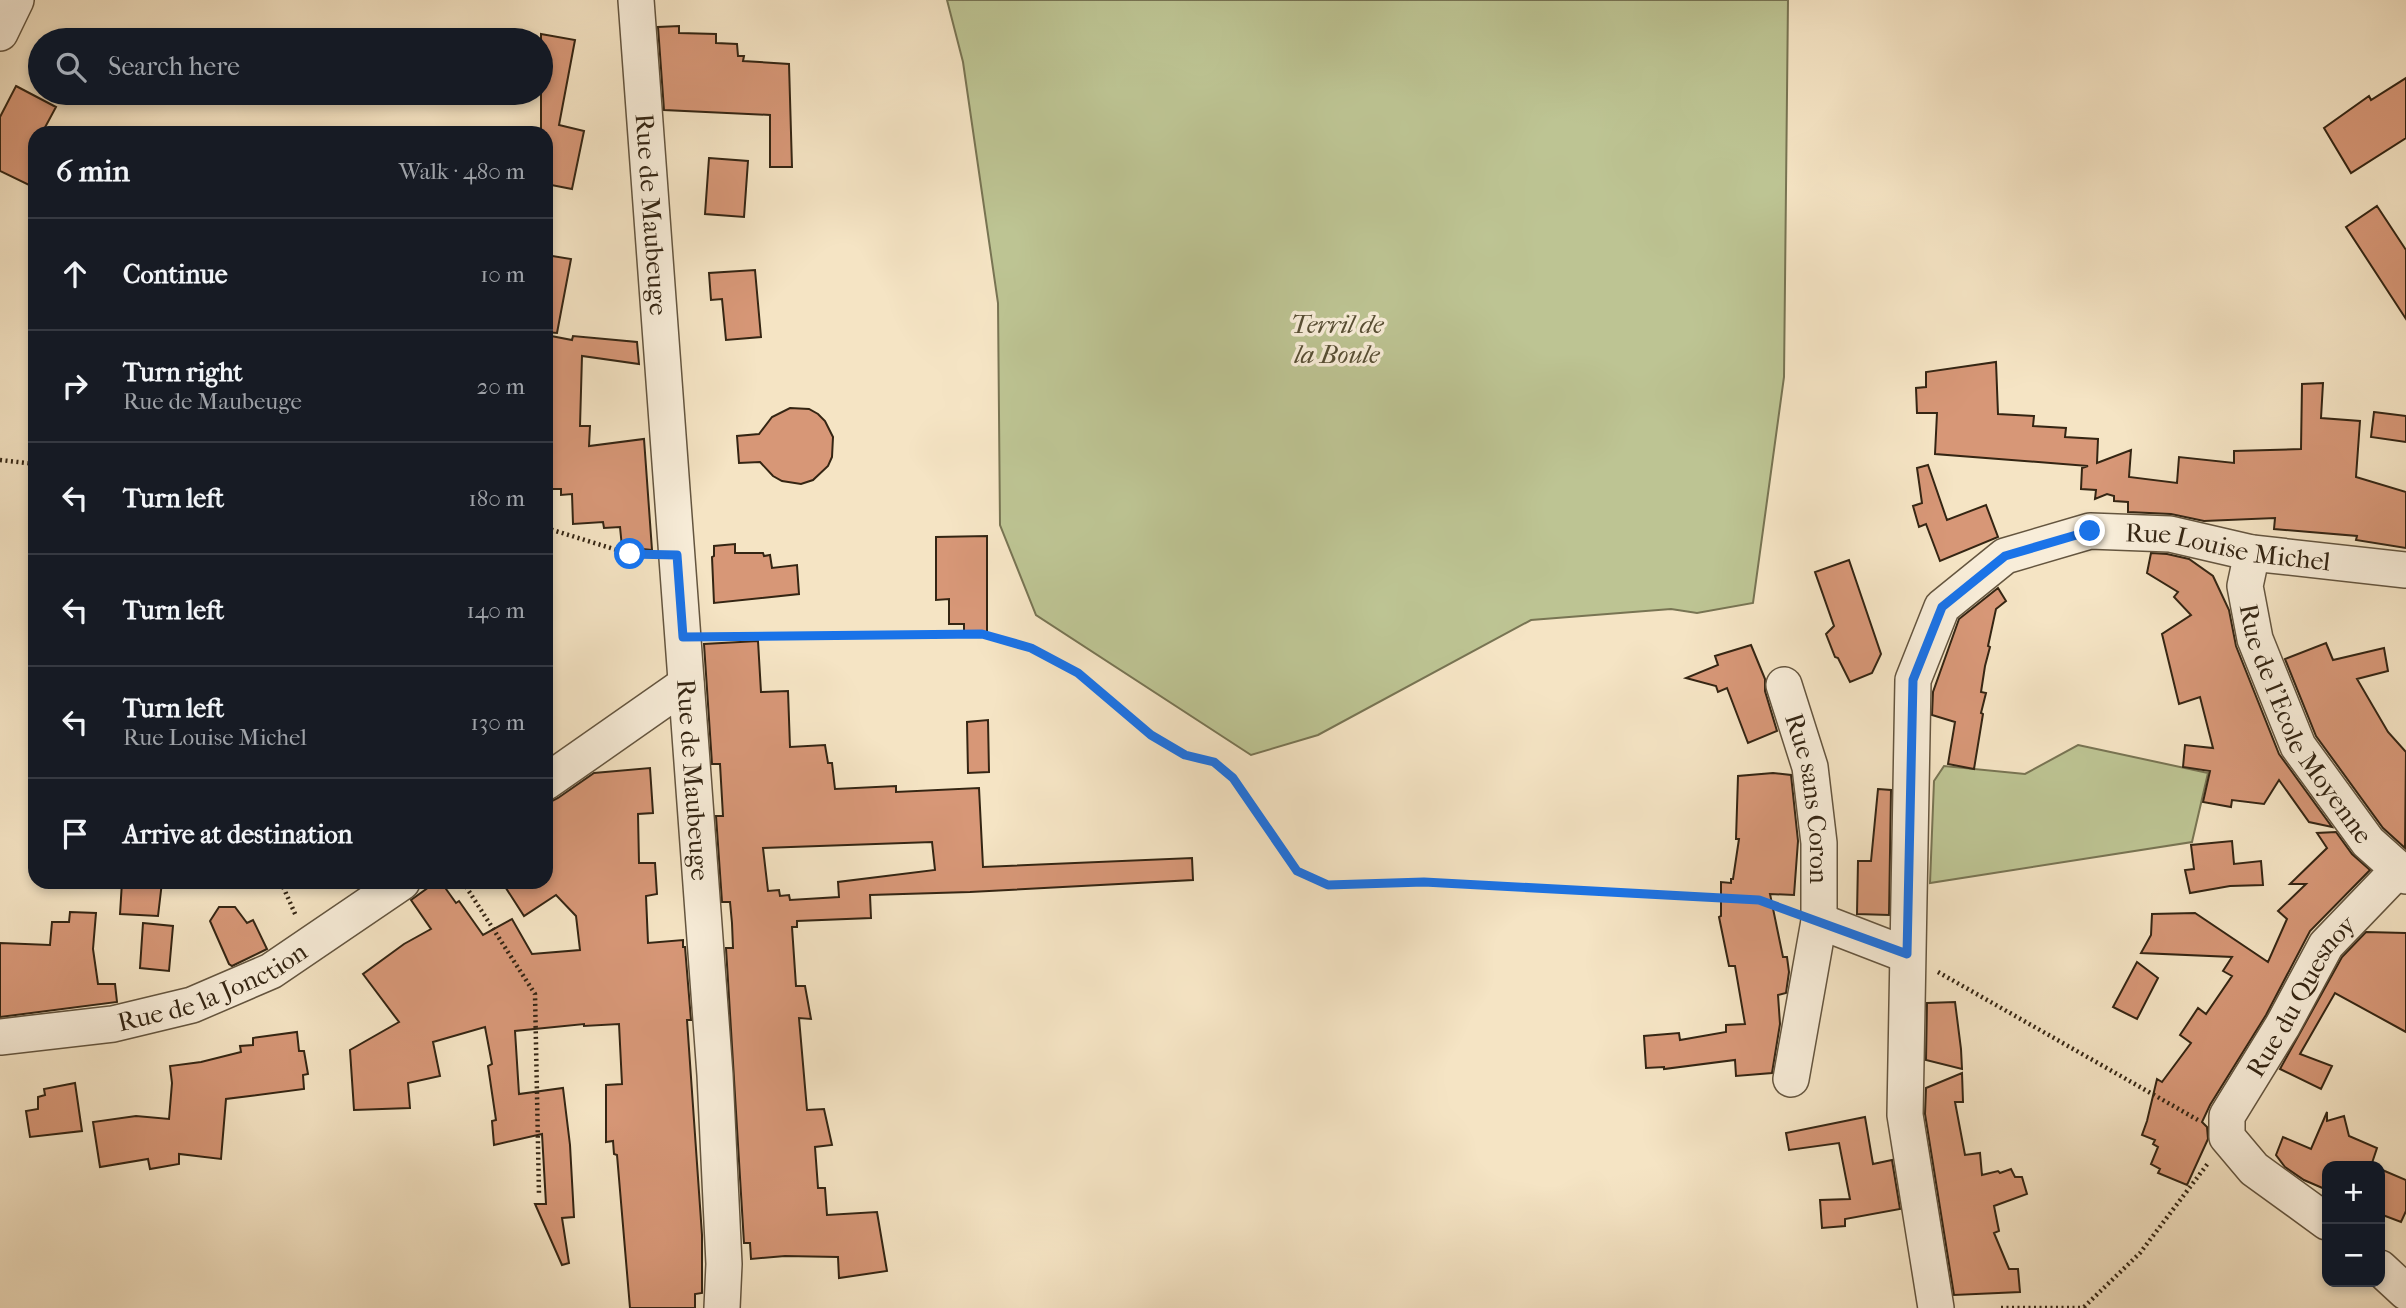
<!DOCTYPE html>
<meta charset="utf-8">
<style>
body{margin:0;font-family:"IM FELL French Canon",serif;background:#242831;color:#f1f3f6}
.controls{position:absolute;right:21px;bottom:21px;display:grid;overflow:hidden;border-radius:14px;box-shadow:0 4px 10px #0003}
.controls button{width:63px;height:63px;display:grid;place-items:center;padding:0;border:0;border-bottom:2px solid #363941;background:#171b24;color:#f1f3f6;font:35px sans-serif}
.stop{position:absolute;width:21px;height:21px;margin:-16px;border:5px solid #1a73e8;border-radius:50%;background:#fff}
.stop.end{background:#1a73e8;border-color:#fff;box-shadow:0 2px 7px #0008}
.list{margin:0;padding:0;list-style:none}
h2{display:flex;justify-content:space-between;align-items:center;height:91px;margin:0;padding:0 28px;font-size:30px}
h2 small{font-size:23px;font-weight:400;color:#9ea1a6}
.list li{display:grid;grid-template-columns:46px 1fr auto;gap:21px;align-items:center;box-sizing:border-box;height:112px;padding:0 28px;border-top:2px solid #363941}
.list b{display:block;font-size:26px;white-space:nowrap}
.list p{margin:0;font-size:23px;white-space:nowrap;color:#9ea1a6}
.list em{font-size:23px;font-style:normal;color:#9ea1a6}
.icon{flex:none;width:38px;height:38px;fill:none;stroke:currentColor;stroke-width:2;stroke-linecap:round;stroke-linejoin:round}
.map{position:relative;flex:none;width:2406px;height:1308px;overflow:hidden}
.search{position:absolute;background:#171b24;box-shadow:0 4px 10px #0003;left:28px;top:28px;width:525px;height:77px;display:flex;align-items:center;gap:18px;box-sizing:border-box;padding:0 24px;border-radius:38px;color:#9ea1a6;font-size:26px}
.panel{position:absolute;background:#171b24;box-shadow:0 4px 10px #0003;left:28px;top:126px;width:525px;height:763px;border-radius:21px}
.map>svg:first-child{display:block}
.green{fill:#bdc493;stroke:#787453;stroke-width:2}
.building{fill:#d79777;stroke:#342513;stroke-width:2;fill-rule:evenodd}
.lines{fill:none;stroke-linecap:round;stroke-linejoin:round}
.minor-casing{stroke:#64553f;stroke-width:38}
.path{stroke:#342513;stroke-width:4.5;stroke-dasharray:2 3.5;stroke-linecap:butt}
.minor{stroke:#f8edd9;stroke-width:35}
.route{stroke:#1a73e8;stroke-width:9}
.labels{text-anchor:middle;stroke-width:7;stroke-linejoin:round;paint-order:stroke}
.street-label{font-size:26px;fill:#342513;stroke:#f8edd9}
.park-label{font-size:26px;font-style:italic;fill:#564d33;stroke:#f8edd9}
</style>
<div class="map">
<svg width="2406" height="1308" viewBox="0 0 2406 1308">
<rect width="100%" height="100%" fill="#f5e4c4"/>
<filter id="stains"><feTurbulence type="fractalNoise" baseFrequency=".00286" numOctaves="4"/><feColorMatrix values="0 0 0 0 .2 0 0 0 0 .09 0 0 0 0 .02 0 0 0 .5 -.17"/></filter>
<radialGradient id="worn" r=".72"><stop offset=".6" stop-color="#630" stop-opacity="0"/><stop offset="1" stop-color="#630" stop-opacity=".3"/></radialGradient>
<path class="green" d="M947 0H1788L1784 377 1753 603 1697 613 1671 609 1531 620 1318 735 1251 755 1036 615 1000 525 998 303 963 62Z
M2078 745 2208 773 2192 842 1930 883 1934 781 1944 766 2025 774Z"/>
<path class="building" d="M679 26V33L716 34V43L737 44 738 56H744L743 61 789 64 792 167H770V115L664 110 658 27Z
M541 34 575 40 559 125 584 131 572 189 546 184V133H541Z
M2406 78V138L2351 173 2324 128 2369 96 2371 100Z
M16 86 56 107 42 133H35V174L29 185 0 171V117Z
M709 158 748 161 744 217 705 214Z
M2377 206 2406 250V319L2346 227Z
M546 255 571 259 557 333 546 332Z
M755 270 761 337 726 340 722 299 711 300 709 273Z
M546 335 572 340 573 336 637 342 639 364 582 356 580 426H590L589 446 644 439 652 550 622 547 620 527 604 528 603 522 573 524 572 494 561 495V489H546Z
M1996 362 1998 414 2034 416 2033 426 2066 428 2065 437 2098 439 2097 463 2131 450 2129 477 2177 483 2179 457 2234 463V451L2301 449 2302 384 2323 383 2321 418 2360 421 2356 477 2406 492V548L2356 540 2357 536 2274 529 2275 518 2204 521 2171 514 2128 512V502L2114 501V496L2107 494 2095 499 2096 490 2081 489 2082 468 2088 466 1935 454 1937 413H1917L1916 388 1926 387V372Z
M790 408 809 409 818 414 825 421 833 437 832 457 828 466 813 480 801 484 782 481 773 476 760 462 739 463 737 436 759 434 772 417Z
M2374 412 2406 416V442L2371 437Z
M1928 465 1947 520 1986 505 1998 537 1940 561 1926 524 1919 527 1913 506 1922 503 1917 468Z
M987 536V635L964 636V624H949V599L936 600V537Z
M735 544V553H763L764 556 770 555 772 568 797 565 799 594 714 603 712 557 714 556V546Z
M2151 553 2167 554 2189 559 2213 576 2229 610 2236 646 2279 754 2332 827 2309 822 2279 780 2264 804 2232 800 2231 807 2203 802 2210 771 2183 767 2185 745 2213 748 2200 697 2179 704 2162 634 2191 615 2174 597 2178 592 2147 573Z
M1849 560 1881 654 1872 673 1850 682 1838 658 1835 657 1826 634 1834 626 1815 572Z
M1998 588 2006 601 1996 609 1988 646 1990 647 1985 666 1981 692 1986 693 1981 713 1983 714 1974 769 1948 764 1955 722 1932 715 1933 692 1959 619Z
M758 641 761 692 788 691 790 747 825 745 828 763H832L835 789 896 786V792L979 788 983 867 1192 858 1193 880 970 892 870 895 871 918 797 921V927H792L796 986H805L811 1019 799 1018 807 1110 824 1109 832 1145 815 1147 818 1188H825L827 1215 877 1212 887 1271 839 1278 838 1257 785 1256 751 1259 750 1243H744L726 948H733L732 923 730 902H722L716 816H723L720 764H712L704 644ZM932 842 935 870 838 882 839 897 790 900 789 895 780 896 779 890 768 891 763 848Z
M2326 643 2333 660 2384 648 2388 671 2357 679 2388 732 2406 752 2405 848 2383 828 2316 736 2285 659Z
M1751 645 1765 679V691L1777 731 1748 743 1727 688 1718 692 1716 686 1686 678 1718 665 1715 656Z
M988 720 989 772 968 773 967 722Z
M650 768 653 813 638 814 639 863H655L657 894 646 896 648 943 683 940V947H685L691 1020H687L702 1235V1293L695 1294V1308H630L617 1155 614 1154 613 1141 606 1142V1085L622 1084 619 1024 584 1026V1024L515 1031 519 1094 563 1088 570 1145 574 1217 562 1218 569 1263 562 1265 535 1204H546L542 1134 494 1145 492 1121 496 1120 488 1066 492 1064 485 1027 433 1042 440 1076 408 1083 410 1108 354 1110 350 1050 399 1022 363 974 404 944 431 929 411 900 436 882H441L456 903 459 901 483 935 512 919 532 954 580 950 576 916 556 895 524 916 502 882H546V804L558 798 594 773Z
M1773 773 1791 775 1798 841 1794 895 1770 894 1783 957H1787L1789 972 1786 993 1778 995 1780 1024 1772 1073 1736 1076 1735 1060 1664 1069V1067L1646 1068 1644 1036 1679 1033 1680 1040 1726 1032V1025L1745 1024 1735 966H1729L1719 917 1721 916V882L1731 883V879H1733L1739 839H1736L1738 776Z
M1878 789 1891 790 1889 915 1857 914 1858 861H1871Z
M2336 832 2352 854 2370 870 2310 931 2266 1015 2210 1105 2202 1122 2207 1127 2208 1139 2187 1185 2158 1173 2160 1169 2151 1164 2158 1147 2153 1144 2155 1140 2142 1135 2147 1121 2157 1079 2162 1082 2191 1043 2180 1035 2198 1008 2206 1014 2232 976 2223 971 2232 957 2141 953 2151 935 2152 914 2195 913 2268 962 2287 919 2278 911 2306 884H2290L2327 848 2317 833Z
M2232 841 2234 864 2261 861 2263 885 2230 886 2190 893 2185 870 2194 869 2191 845Z
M122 882H162L158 916 120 914Z
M219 907H235L247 923 253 920 267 949 232 966 229 964 210 921Z
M70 912 96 913 93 949 98 984H115L117 1002 0 1017V943L50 945 52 922H69Z
M143 923 173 926 169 971 140 968Z
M2366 932 2406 933V1032L2335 993 2300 1054 2332 1066 2321 1089 2280 1069 2342 957Z
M2137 962 2158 978 2137 1019 2113 1007Z
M1955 1002 1961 1049 1962 1069 1926 1060 1927 1003Z
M297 1032 299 1051H304L308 1074 303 1075 304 1089 226 1099 221 1159 179 1154V1164L150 1169 148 1159 100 1167 93 1122 136 1116 169 1119 172 1083 170 1066 201 1062 241 1052 240 1046 253 1045V1038Z
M1962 1073 1963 1102H1955L1965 1155 1980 1153 1982 1175 1998 1171 2000 1173 2011 1169 2015 1177H2022L2027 1194 1994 1206 1999 1231 1994 1233 2009 1269H2018L2020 1292 1954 1295 1925 1114 1926 1088Z
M75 1083 82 1131 30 1137 26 1111 38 1109V1097L45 1095 44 1089Z
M2327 1112V1121L2344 1116 2349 1136 2377 1148 2371 1166H2327V1190L2304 1180 2285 1167 2276 1155 2283 1137 2311 1149Z
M1865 1117 1873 1164 1892 1160 1900 1209 1845 1219V1226L1822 1228 1820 1200 1850 1199 1839 1143 1789 1150 1786 1133Z
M2380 1169 2406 1180V1211L2401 1222 2380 1214Z"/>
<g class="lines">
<g class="minor-casing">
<g id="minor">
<path id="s1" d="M636 0 715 1075 724 1264 722 1308"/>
<path d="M0 33 16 0"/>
<path id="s2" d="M2252 553 2245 586 2255 639 2298 746 2368 842 2406 876"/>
<path id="s3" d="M1784 685 1810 767 1819 843V921L1791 1079"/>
<path d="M546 782 686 684"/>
<path d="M1819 921 1907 955"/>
<path id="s4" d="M0 1037 113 1024 192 1005 271 971 402 882"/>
<path id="s5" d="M2327 1222 2254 1169 2227 1137V1116L2283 1025 2326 945 2399 869"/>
<path d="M2380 1268 2406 1292"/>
<path id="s6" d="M1936 1308 1905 1115 1913 680 1942 607 2005 556 2090 531 2170 534 2252 553 2406 570"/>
</g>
</g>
<path class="path" d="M0 460 35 464
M546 528 630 554H646
M712 637 982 634 1031 648 1078 673 1151 735 1185 755 1214 762 1233 778 1297 871 1328 885 1424 882 1759 900 1788 910
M281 882 296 916
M463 882 535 994 539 1195
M1938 972 2198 1120
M2084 1307 2140 1253 2209 1162
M2001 1308H2087"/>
<use href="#minor" class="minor"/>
</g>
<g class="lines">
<path class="route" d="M630 554 677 555 683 637 982 634 1031 648 1078 673 1151 735 1185 755 1214 762 1233 778 1297 871 1328 885 1424 882 1759 900 1907 954 1913 680 1942 607 2005 556 2090 531"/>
</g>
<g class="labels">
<g class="street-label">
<text dy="9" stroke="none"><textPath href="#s1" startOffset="215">Rue de Maubeuge</textPath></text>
<text dy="9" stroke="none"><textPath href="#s6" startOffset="1018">Rue Louise Michel</textPath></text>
<text dy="9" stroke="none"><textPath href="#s2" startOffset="186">Rue de l'Ecole Moyenne</textPath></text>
<text dy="9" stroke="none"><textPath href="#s1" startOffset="782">Rue de Maubeuge</textPath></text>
<text dy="9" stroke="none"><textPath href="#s3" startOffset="117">Rue sans Coron</textPath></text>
<text dy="9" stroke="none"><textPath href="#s4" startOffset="220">Rue de la Jonction</textPath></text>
<text dy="9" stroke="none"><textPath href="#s5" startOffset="294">Rue du Quesnoy</textPath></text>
</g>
<g class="park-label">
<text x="1337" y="333">Terril de<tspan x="1337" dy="30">la Boule</tspan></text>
</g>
</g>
<rect width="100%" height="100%" filter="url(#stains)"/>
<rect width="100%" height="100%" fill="url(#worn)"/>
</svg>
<div class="controls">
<button>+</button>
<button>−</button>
</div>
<div class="stop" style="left:630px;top:554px"></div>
<div class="stop end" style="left:2090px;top:531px"></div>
<div class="search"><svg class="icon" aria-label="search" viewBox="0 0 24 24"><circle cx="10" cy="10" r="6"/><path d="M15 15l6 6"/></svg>Search here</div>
<section class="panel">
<h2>6 min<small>Walk · 480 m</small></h2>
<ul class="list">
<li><svg class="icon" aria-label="ahead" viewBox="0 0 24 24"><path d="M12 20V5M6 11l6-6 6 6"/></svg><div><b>Continue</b></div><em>10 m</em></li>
<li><svg class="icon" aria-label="right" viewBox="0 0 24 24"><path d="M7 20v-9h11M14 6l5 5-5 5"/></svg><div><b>Turn right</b><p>Rue de Maubeuge</p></div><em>20 m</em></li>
<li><svg class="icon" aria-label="left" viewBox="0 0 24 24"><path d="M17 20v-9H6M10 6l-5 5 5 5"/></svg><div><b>Turn left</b></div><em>180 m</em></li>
<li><svg class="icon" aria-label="left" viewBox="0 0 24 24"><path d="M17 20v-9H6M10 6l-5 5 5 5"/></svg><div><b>Turn left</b></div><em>140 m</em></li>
<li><svg class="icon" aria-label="left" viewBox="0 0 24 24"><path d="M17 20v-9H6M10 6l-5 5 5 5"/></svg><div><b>Turn left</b><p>Rue Louise Michel</p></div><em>130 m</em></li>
<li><svg class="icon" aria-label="arrive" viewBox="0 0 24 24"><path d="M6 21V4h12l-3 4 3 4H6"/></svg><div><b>Arrive at destination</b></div></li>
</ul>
</section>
</div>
